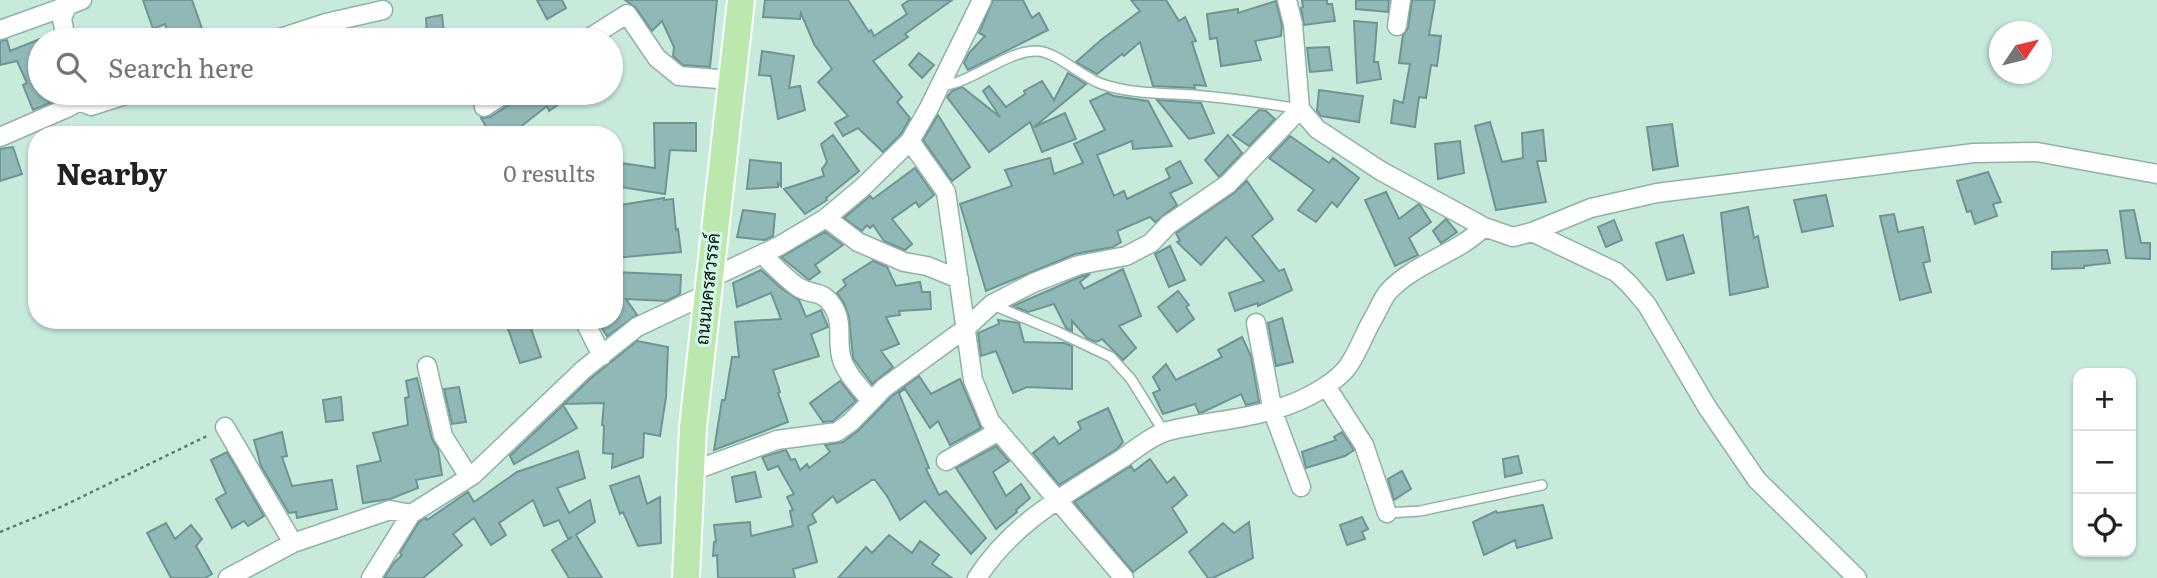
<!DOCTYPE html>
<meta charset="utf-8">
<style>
body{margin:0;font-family:Literata,Sarabun,serif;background:#f2f2f2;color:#202124}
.controls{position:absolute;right:21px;bottom:21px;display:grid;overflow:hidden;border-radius:14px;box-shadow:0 2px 5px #0004}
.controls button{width:63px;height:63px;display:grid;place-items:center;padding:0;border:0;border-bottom:2px solid #e0e0e0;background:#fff;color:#202124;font:35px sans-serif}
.compass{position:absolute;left:1989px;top:21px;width:63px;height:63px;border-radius:50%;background:#fff;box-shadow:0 2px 5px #0004;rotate:55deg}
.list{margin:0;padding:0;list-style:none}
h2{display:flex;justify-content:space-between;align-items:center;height:91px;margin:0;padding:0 28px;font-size:30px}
h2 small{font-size:23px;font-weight:400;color:#757577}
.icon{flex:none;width:38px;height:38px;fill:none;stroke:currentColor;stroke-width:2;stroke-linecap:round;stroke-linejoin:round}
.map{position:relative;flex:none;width:2157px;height:578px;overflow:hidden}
.search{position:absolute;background:#fff;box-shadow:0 2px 5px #0004;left:28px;top:28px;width:595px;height:77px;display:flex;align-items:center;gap:18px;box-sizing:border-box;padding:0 24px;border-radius:38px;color:#757577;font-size:26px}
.panel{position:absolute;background:#fff;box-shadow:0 2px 5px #0004;left:28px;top:126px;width:595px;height:203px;border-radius:28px}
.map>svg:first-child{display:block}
.building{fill:#90b8b7;stroke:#6e9594;stroke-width:2}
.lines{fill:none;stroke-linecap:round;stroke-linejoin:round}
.lane-casing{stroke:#90b2a3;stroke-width:12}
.street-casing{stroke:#90b2a3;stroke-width:21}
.primary-casing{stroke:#fff;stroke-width:30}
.path{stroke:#637a70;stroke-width:2.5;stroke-dasharray:3.5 3.5;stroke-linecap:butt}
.lane{stroke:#fff;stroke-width:9}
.street{stroke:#fff;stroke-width:18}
.primary{stroke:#bce8b0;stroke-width:26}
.labels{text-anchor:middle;stroke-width:6;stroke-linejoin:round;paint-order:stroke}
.street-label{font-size:18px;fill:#05110c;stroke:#d4f8e8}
</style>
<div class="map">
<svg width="2157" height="578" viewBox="0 0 2157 578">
<rect width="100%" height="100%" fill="#c7eadb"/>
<path class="building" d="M143 0H192L206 40H170L165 24 153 29Z
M537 0H562L566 8 547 19Z
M625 0H717L710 67 683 65 673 56 674 47 662 21 652 31 636 8Z
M765 0H848L869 32 871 30 874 36 907 14 902 5 909 0H952L905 34 908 37 873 61 902 97 897 102 910 118 901 134 883 152 858 128 843 136 835 123 848 116 818 82 832 69 814 44 801 13 800 19 763 17Z
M993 0H1023L1032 18 1039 13 1048 30 968 70 964 63 969 53 985 36 979 33Z
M1131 0H1166L1179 21 1185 17 1196 41 1192 42 1206 86 1194 85 1195 88 1153 86 1140 42 1124 56 1122 54 1097 74 1076 62 1101 40 1140 11Z
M1302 0H1327V4H1332L1335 21 1304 25 1301 8 1303 7Z
M1356 0H1389L1388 12 1356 9Z
M1412 0H1435L1429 35 1441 36 1437 66 1431 65 1426 98 1419 97 1415 127 1391 123 1394 100 1403 103 1410 64 1399 63 1403 35 1408 28Z
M1276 1 1282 26 1281 36 1255 41 1261 60 1221 66 1217 38 1210 39 1207 14 1238 9V13Z
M442 15 444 34 427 37 426 18Z
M1354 21 1377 23 1374 62H1378L1381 79 1357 83Z
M40 39V93H68V95L33 110 23 85 27 83 17 61 0 65V41L7 40 10 51Z
M1329 47 1332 70 1310 72 1307 48Z
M762 51 794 56 789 88 800 86 805 110 778 119 771 76 759 75Z
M919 53 934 65 922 78 909 65Z
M1068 73 1086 84 1034 127 1065 113 1076 139 1042 152 1030 122 989 152 947 97 952 91 962 87 1000 117 983 91 989 86 1006 107 1025 94 1024 91 1042 81 1054 100Z
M1319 90 1363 96 1359 122 1321 116 1317 111Z
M517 93H575L549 111 547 106 510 135H491L481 118 490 117 512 103Z
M1107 93 1114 96 1148 101 1172 146 1133 149 1132 141 1097 155 1114 196 1124 191 1127 199 1170 178 1166 169 1180 161 1192 183 1170 193 1177 205 1155 222 1150 217 1117 231 1121 242 1113 247 1075 254 986 291 960 204 1012 186 1005 170 1050 158 1054 174 1083 163 1074 144 1105 130 1090 101Z
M1157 100 1201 103 1214 133 1189 139Z
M1259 110 1266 111 1275 119 1249 146 1233 135Z
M938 115 970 167 952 181 923 140Z
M1490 122 1502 162 1523 158 1522 133 1543 130 1546 161H1537L1546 202 1496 210 1475 126Z
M654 123H696V151L670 150 665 194 614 186V162L655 168Z
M1672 124 1678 166 1653 170 1647 127Z
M833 135 859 171 826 198 827 200 805 214 784 189 824 176 822 169 827 162 821 144Z
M1228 135 1242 153 1219 177 1205 160Z
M1290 136 1329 163 1333 158 1359 178 1337 207 1332 202 1316 222 1298 210 1314 190 1269 158Z
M1460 141 1464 173 1438 179 1435 144Z
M13 147 22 174 0 181V149Z
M750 160 781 163V186L778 183V187L747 189Z
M915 168 934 195 919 207 916 202 892 219 912 244 905 250 884 241 873 225 870 228 867 225 862 231 844 218 870 196 873 199Z
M1988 172 2001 202 1993 204 1997 216 1975 224 1971 211 1967 212 1957 181Z
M1247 181 1273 219 1252 236 1279 271 1284 269 1292 290 1258 306V303L1235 311 1229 293 1264 281 1226 237 1201 265 1177 242 1180 241 1176 233 1234 193Z
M1386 192 1399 219 1419 204 1431 222 1409 238 1418 255 1395 266 1365 200Z
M1826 195 1833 226 1802 232 1794 200Z
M664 198V200L673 199 676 230 678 229 681 252 614 258V206Z
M1748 207 1754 238 1758 236 1768 287 1730 295 1721 213Z
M743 210 775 214 773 236 765 240 737 237Z
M2134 210 2141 243H2150V259L2126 258 2120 211Z
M1894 214 1898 232 1923 227 1930 261 1923 263 1931 292 1900 300 1880 216Z
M1446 219 1457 232 1441 243 1433 231Z
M1614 220 1622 240 1606 247 1598 227Z
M825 232 843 245 815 265 820 272 809 280 781 257Z
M1683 235 1694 273 1667 280 1656 243Z
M1170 246 1185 280 1169 287 1155 254Z
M2107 250 2110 263 2084 266V268L2052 269V252Z
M873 261 887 267 896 286 920 282 922 292H930L931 309 899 311 900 315 886 317 899 344 881 351 893 367 872 384 853 358 849 317 844 303 837 293 846 285 843 280Z
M1123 269 1141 316 1119 326 1136 348 1123 360 1102 339 1096 342 1087 338 1072 321V331L1066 328 1054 304 1028 312 1013 306 1082 276 1090 274 1080 282 1084 289Z
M761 270 781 288 799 300 806 317 821 310 828 327 811 334 819 356 773 370 780 392 778 393 788 422 714 450 722 400H725L732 357H739L735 322 781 319 771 293 737 307 733 283Z
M614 272 681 275 680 294 667 301 626 299 637 315 607 336 597 320H614Z
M1178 291 1189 305 1186 307 1194 319 1177 332 1158 307Z
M1282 318 1293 362 1276 366 1268 323Z
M505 320H528L541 357 520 363Z
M998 320 1019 323 1024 342 1064 343 1072 346V389L1027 387 1013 393 996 351 981 356 978 333 999 324Z
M1242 337 1251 356 1259 402 1246 405 1241 394 1203 412 1199 413 1195 404 1163 414 1153 393 1160 390 1153 377 1166 364 1176 380 1222 357 1218 350Z
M637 341 668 347 666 397 660 436 644 433 643 457 612 468 613 454 603 453 604 426 602 425 604 403 564 404 590 379Z
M919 376 931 394 960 379 981 428 950 445 938 421 930 428 905 389 899 393 929 468 926 469 939 495 946 491 986 538 971 554 925 501 900 520 887 496 875 480H872L837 503 833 496 812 514 816 522 808 526 817 562 793 569 795 578H718L717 555 713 556 714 542H716L714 525 750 522 751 536 793 526 790 511 793 510 787 497 794 494 778 466 768 470 762 457 786 450 791 460 795 459 800 470 807 464 809 468 830 452 825 445 843 442 858 431 891 397Z
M417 378 432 439 438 449 442 475 416 480 418 488 390 499 363 503 357 466 381 461 373 433 408 425 405 398 409 397 406 381Z
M840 381 856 401 833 421 823 422 810 403Z
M459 387 466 422 452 424 444 389Z
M341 397 343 420 326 422 323 400Z
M563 405 577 428 514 464 510 456Z
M1108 408 1123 442 1117 449 1059 485 1033 453 1054 437 1059 444 1081 429 1078 422Z
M282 432 287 456 282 457 292 486 332 480 337 509 297 518 296 512 289 513 261 466 254 440Z
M1342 432 1354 450 1345 456 1306 468 1302 452 1336 440 1334 437Z
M996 446 1009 461 993 472 1006 496 1021 484 1030 498 1016 510 1017 512 996 529 956 468Z
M578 451 585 478 557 488 569 513 590 500 595 522 576 535 602 578H569L552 550 572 537 568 539 559 520 544 526 533 500 499 523 506 535 491 545 474 518 453 534 462 545 423 578H384L393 564 402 555 400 553 419 522 426 518 427 520 468 492 474 502 517 472Z
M227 452 264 516 248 526 244 521 232 528 216 499 226 493 211 460Z
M1518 456 1522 473 1505 477 1503 459Z
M1150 459 1167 483 1174 477 1187 495 1172 508 1187 532 1133 572 1074 502 1131 466 1134 471Z
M1402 471 1411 489 1394 500 1388 479Z
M755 472 761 497 736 502 732 477Z
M639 476 647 504 660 497 661 543 638 546 623 512 620 514 610 486Z
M1543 505 1552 538 1517 548 1515 540 1484 555 1473 522 1496 511 1497 513Z
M1362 517 1368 529 1362 532 1365 539 1347 545 1340 525Z
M1249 522 1253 558 1213 578H1208L1189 552 1223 523 1234 533Z
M166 523 175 539 191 525 202 539 196 546 212 574 205 578H171L147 533Z
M889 535 912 553 920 541 939 555 932 564 952 578H838L866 547 872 553Z"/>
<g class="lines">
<g class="lane-casing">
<path id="lane" d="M941 86C974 82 1006 51 1036 51 1056 51 1083 78 1102 84 1130 94 1164 93 1193 95 1229 98 1264 103 1300 109
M993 305 1058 332 1111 357 1131 379 1164 432
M1387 513 1420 511 1542 485"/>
</g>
<g class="street-casing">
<path id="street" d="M1287 0 1293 24 1300 109 1317 129 1381 171 1484 227 1513 237 1532 232 1591 208 1657 193 1974 153 2037 152 2157 174
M1397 26 1401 0
M0 30 67 6
M66 40 62 18 67 6 82 0
M274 40 326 23 383 10
M586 40 627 14 657 58 679 76 732 80
M79 101 91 106 132 93
M484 107 506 93
M0 137 69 107 79 101V93
M910 141 946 192 973 380 990 421 1124 578
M826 218 858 242 904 262 927 266 959 279
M1532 232 1616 272 1629 284 1647 305 1707 407 1757 480 1857 578
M762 254C773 265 785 278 798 287 814 297 822 288 834 308 843 324 837 339 841 356 844 372 862 389 871 401
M709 279 779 246 826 218 863 187 910 141 929 108 982 0
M584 320 602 356
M1256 323 1273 412 1301 487
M427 366 443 436 469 477
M1326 386 1364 445 1387 513
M225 427 293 543
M946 461 999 431
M690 472 777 440 837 432 851 422 884 388 966 328 992 304 1033 283 1079 265 1126 256 1151 243 1168 225 1228 184 1300 109
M228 578 293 543 390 510 411 514 473 475 583 370 637 327 707 294
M371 578 411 514
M977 578C1013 522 1068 493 1123 458 1136 449 1152 435 1168 431 1216 419 1266 419 1311 395 1358 369 1351 357 1375 315 1379 308 1383 298 1388 292 1414 263 1457 254 1484 227"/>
</g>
<g class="primary-casing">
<path id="primary" d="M686 578 693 427 741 0"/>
</g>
<path class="path" d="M0 532 63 506 209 435"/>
<use href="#lane" class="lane"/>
<use href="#street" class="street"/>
<use href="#primary" class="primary"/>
</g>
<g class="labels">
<g class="street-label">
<text transform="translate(708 289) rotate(-84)" y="6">ถนนนครสวรรค์</text>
</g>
</g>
</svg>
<div class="controls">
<button>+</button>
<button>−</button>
<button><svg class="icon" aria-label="locate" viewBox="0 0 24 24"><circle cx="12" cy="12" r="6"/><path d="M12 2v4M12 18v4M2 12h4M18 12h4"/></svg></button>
</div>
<svg class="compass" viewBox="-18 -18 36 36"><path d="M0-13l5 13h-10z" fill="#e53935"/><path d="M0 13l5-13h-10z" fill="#757577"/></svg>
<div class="search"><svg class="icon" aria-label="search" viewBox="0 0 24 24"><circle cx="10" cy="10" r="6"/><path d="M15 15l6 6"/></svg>Search here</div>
<section class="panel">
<h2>Nearby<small>0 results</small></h2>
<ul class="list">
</ul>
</section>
</div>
